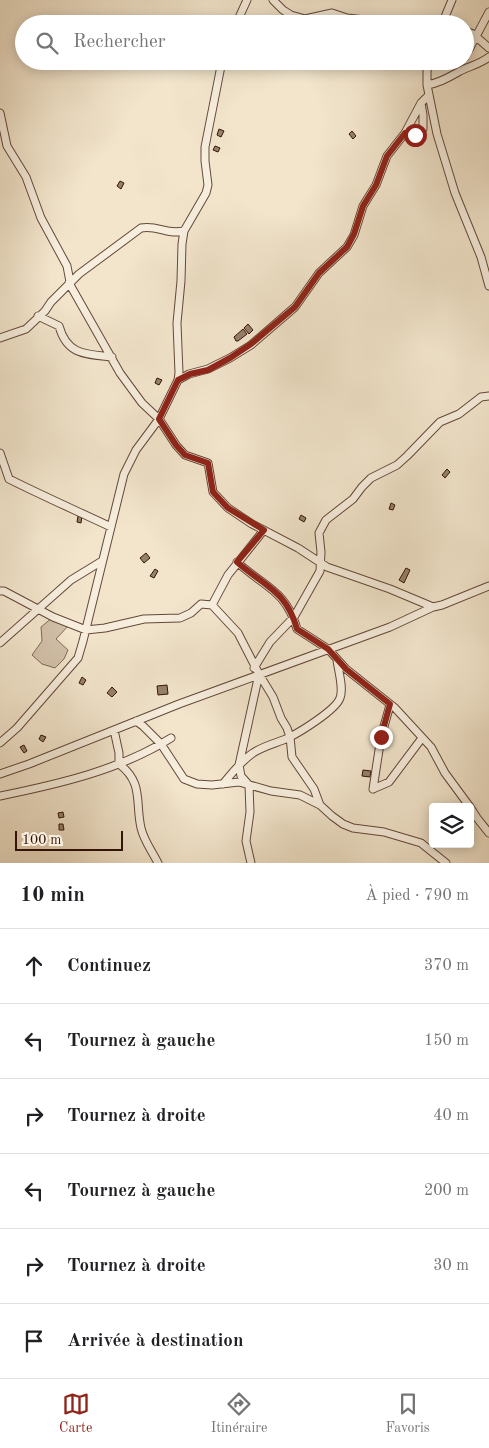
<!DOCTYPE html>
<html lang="fr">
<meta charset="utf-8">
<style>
body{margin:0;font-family:"Old Standard TT",serif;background:#f2f2f2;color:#202124}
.controls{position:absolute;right:15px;bottom:15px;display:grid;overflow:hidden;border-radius:5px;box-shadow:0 2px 12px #0003}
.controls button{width:45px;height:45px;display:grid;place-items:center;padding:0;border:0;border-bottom:1px solid #e0e0e0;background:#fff;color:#202124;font:25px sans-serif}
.scale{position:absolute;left:15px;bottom:12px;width:108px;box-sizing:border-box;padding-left:5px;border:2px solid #331406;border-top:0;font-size:14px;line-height:18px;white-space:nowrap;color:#331406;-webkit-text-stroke:4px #f7eede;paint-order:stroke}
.stop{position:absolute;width:15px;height:15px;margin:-11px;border:4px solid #8f2418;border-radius:50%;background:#fff}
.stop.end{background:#8f2418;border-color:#fff;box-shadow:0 1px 5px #0008}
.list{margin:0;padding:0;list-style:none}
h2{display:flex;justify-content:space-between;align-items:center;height:65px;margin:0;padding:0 20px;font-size:21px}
h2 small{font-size:16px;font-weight:400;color:#757577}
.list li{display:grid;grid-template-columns:32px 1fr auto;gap:15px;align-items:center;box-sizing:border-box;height:75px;padding:0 20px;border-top:1px solid #e0e0e0}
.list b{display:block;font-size:19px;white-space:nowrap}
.list em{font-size:16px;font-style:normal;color:#757577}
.icon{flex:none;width:28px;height:28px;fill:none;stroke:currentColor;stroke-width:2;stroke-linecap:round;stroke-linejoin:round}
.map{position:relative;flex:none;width:489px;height:863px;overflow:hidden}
.search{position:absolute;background:#fff;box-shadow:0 2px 12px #0003;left:15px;right:15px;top:15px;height:55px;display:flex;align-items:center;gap:12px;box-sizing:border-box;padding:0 18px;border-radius:28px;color:#757577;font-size:19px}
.sheet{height:515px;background:#fff}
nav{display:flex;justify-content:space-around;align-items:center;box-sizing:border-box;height:70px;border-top:1px solid #e0e0e0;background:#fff;font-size:14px;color:#757577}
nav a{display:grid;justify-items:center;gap:2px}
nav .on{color:#8f2418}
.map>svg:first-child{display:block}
.green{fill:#d2c1aa;stroke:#826a58}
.building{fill:#96816d;stroke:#331406}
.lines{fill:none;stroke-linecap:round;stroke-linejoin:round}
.street-casing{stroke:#634838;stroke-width:9}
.street{stroke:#f7eede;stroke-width:7}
.route{stroke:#8f2418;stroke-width:6}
</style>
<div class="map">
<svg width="489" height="863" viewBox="0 0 489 863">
<rect width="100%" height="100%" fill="#f2e5cc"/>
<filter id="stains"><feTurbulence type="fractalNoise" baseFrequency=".004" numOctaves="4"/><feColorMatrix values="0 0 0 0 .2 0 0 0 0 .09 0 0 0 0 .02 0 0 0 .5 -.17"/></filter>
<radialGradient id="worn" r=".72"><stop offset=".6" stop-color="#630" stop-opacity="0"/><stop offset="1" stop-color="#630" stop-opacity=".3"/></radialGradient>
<path class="green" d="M53 617 70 624 56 639 68 650 64 659 55 668 42 664 32 655 42 641 41 627Z"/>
<path class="building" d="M219 129 224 131 221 137 217 135Z
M352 131 356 136 353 139 349 134Z
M215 146 220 148 218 152 213 150Z
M120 181 124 183 121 189 117 186Z
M248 324 253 330 249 334 244 328Z
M243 329 247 334 238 341H236L234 337Z
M157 378 162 380 159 385 155 383Z
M447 469 450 472 445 478 442 475Z
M391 503 395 505 393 510 389 509Z
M301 515 306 518 304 522 299 519Z
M78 516H82L81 523 77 522Z
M146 553 150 558 144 563 140 558Z
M406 568 410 570 404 583 399 580Z
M155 569 158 571 154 578 150 576Z
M82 677 86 680 83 685 79 683Z
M167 685 168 694 158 695 157 686Z
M112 687 117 692 112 697 107 693Z
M41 735 46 737 43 742 39 739Z
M24 745 27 751 24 753 20 747Z
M363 770 371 771 370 777 362 776Z
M63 812 64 817 59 818 58 813Z
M59 824H63L64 830H59Z"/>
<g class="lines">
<g class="street-casing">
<path id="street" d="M273 0 283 10 291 15 305 19 332 13 347 18 401 24
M236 24 247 0
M442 24 452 0
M465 31 473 34 489 48
M465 57 489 12
M430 61 427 71V85L437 134 455 193 481 257 489 286
M427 85C440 83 449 77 460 71 470 66 480 64 489 57
M0 113 7 146 26 177 41 218 67 266 70 282
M405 133 415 135 423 129V115L421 103
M69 283 120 373 142 403 159 419 176 445 185 455 208 463 213 492 228 508 252 524 298 548 327 567 390 589 433 607
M38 316 59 326C67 355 85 354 112 357
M0 338 26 329 45 311 51 302 79 274 141 228C159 225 165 235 184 231
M178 380 189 374 208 369 230 358 251 345 295 307 319 273 347 247 354 235 363 206 376 185 387 156 405 133 421 103 429 95
M0 453 9 479C43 496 77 511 111 527
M237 562C264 587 286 590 297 629L328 649 346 669 395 708 431 747 445 773 470 807
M0 591H4L53 617 86 630 105 628 144 619 180 618 191 613 201 604 212 605 238 633 259 674 273 697 281 718 287 728 290 737 292 757 314 789 320 805
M212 605 228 575 264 530
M0 643 71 580 102 561
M254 668 270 642 294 617 320 571 321 552 319 533 326 520 353 499 362 487 371 478 397 465 407 456 440 422 459 414 481 397 489 396
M136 721 143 726 161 744 184 779 197 784 212 785 239 782 271 791 300 795 320 805 332 816 343 824 353 828 384 832 421 843 446 863
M114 730 119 753V764C144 783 135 802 141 828 144 841 152 851 158 863
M0 743 17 728 78 658 83 641 124 474 136 450 159 419 178 380 179 373 177 323 181 281 182 244 184 231 206 193 208 185 205 161V147L222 61
M0 774 29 764 179 704 390 627 433 607 442 605 489 586
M223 784C232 773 241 761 253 753 263 746 277 743 288 738 300 732 336 710 340 698 344 688 338 670 337 660
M373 789 381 737 390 705
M373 789 389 782 422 738
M0 796C59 784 120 770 171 738
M470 807 477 818 489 833
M251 863 246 841 250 812 249 785 241 776 239 765 259 674"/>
</g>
<use href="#street" class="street"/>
</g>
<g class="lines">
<path class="route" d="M381 737 390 704 346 669 328 649 297 629C286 590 264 586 237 562L264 530 228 508 213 492 208 463 185 455 176 445 159 419 178 380 190 374 208 370 230 358 251 344 295 307 319 273 347 247 354 234 363 206 376 185 387 156 405 133 415 135"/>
</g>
<rect width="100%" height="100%" filter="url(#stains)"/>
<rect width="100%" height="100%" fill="url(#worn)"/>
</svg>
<div class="controls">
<button><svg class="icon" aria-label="layers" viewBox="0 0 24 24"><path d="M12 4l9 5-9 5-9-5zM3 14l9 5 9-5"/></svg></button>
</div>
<div class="scale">100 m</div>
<div class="stop" style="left:415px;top:135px"></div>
<div class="stop end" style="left:381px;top:737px"></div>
<div class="search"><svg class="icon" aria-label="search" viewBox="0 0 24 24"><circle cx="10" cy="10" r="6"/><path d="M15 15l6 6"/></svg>Rechercher</div>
</div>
<section class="sheet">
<h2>10 min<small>À pied · 790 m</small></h2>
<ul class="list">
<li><svg class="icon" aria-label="ahead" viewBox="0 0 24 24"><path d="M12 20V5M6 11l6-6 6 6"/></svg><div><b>Continuez</b></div><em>370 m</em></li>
<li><svg class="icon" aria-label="left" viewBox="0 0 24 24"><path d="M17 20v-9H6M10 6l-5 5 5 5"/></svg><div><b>Tournez à gauche</b></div><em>150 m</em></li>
<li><svg class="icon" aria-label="right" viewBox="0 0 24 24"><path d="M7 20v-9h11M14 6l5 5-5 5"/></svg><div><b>Tournez à droite</b></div><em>40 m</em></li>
<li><svg class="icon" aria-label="left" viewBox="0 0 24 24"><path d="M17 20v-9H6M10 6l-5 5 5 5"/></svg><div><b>Tournez à gauche</b></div><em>200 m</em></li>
<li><svg class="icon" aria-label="right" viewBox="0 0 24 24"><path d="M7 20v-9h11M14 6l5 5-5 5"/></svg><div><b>Tournez à droite</b></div><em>30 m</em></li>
<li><svg class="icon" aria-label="arrive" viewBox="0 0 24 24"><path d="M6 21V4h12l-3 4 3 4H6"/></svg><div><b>Arrivée à destination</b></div></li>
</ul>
</section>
<nav>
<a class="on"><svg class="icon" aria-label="map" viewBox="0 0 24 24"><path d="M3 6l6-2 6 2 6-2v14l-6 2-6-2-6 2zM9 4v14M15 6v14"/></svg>Carte</a>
<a><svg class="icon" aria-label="directions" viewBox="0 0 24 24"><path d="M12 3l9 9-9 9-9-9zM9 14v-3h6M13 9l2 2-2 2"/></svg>Itinéraire</a>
<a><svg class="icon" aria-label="saved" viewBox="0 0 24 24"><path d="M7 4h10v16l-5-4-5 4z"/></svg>Favoris</a>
</nav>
